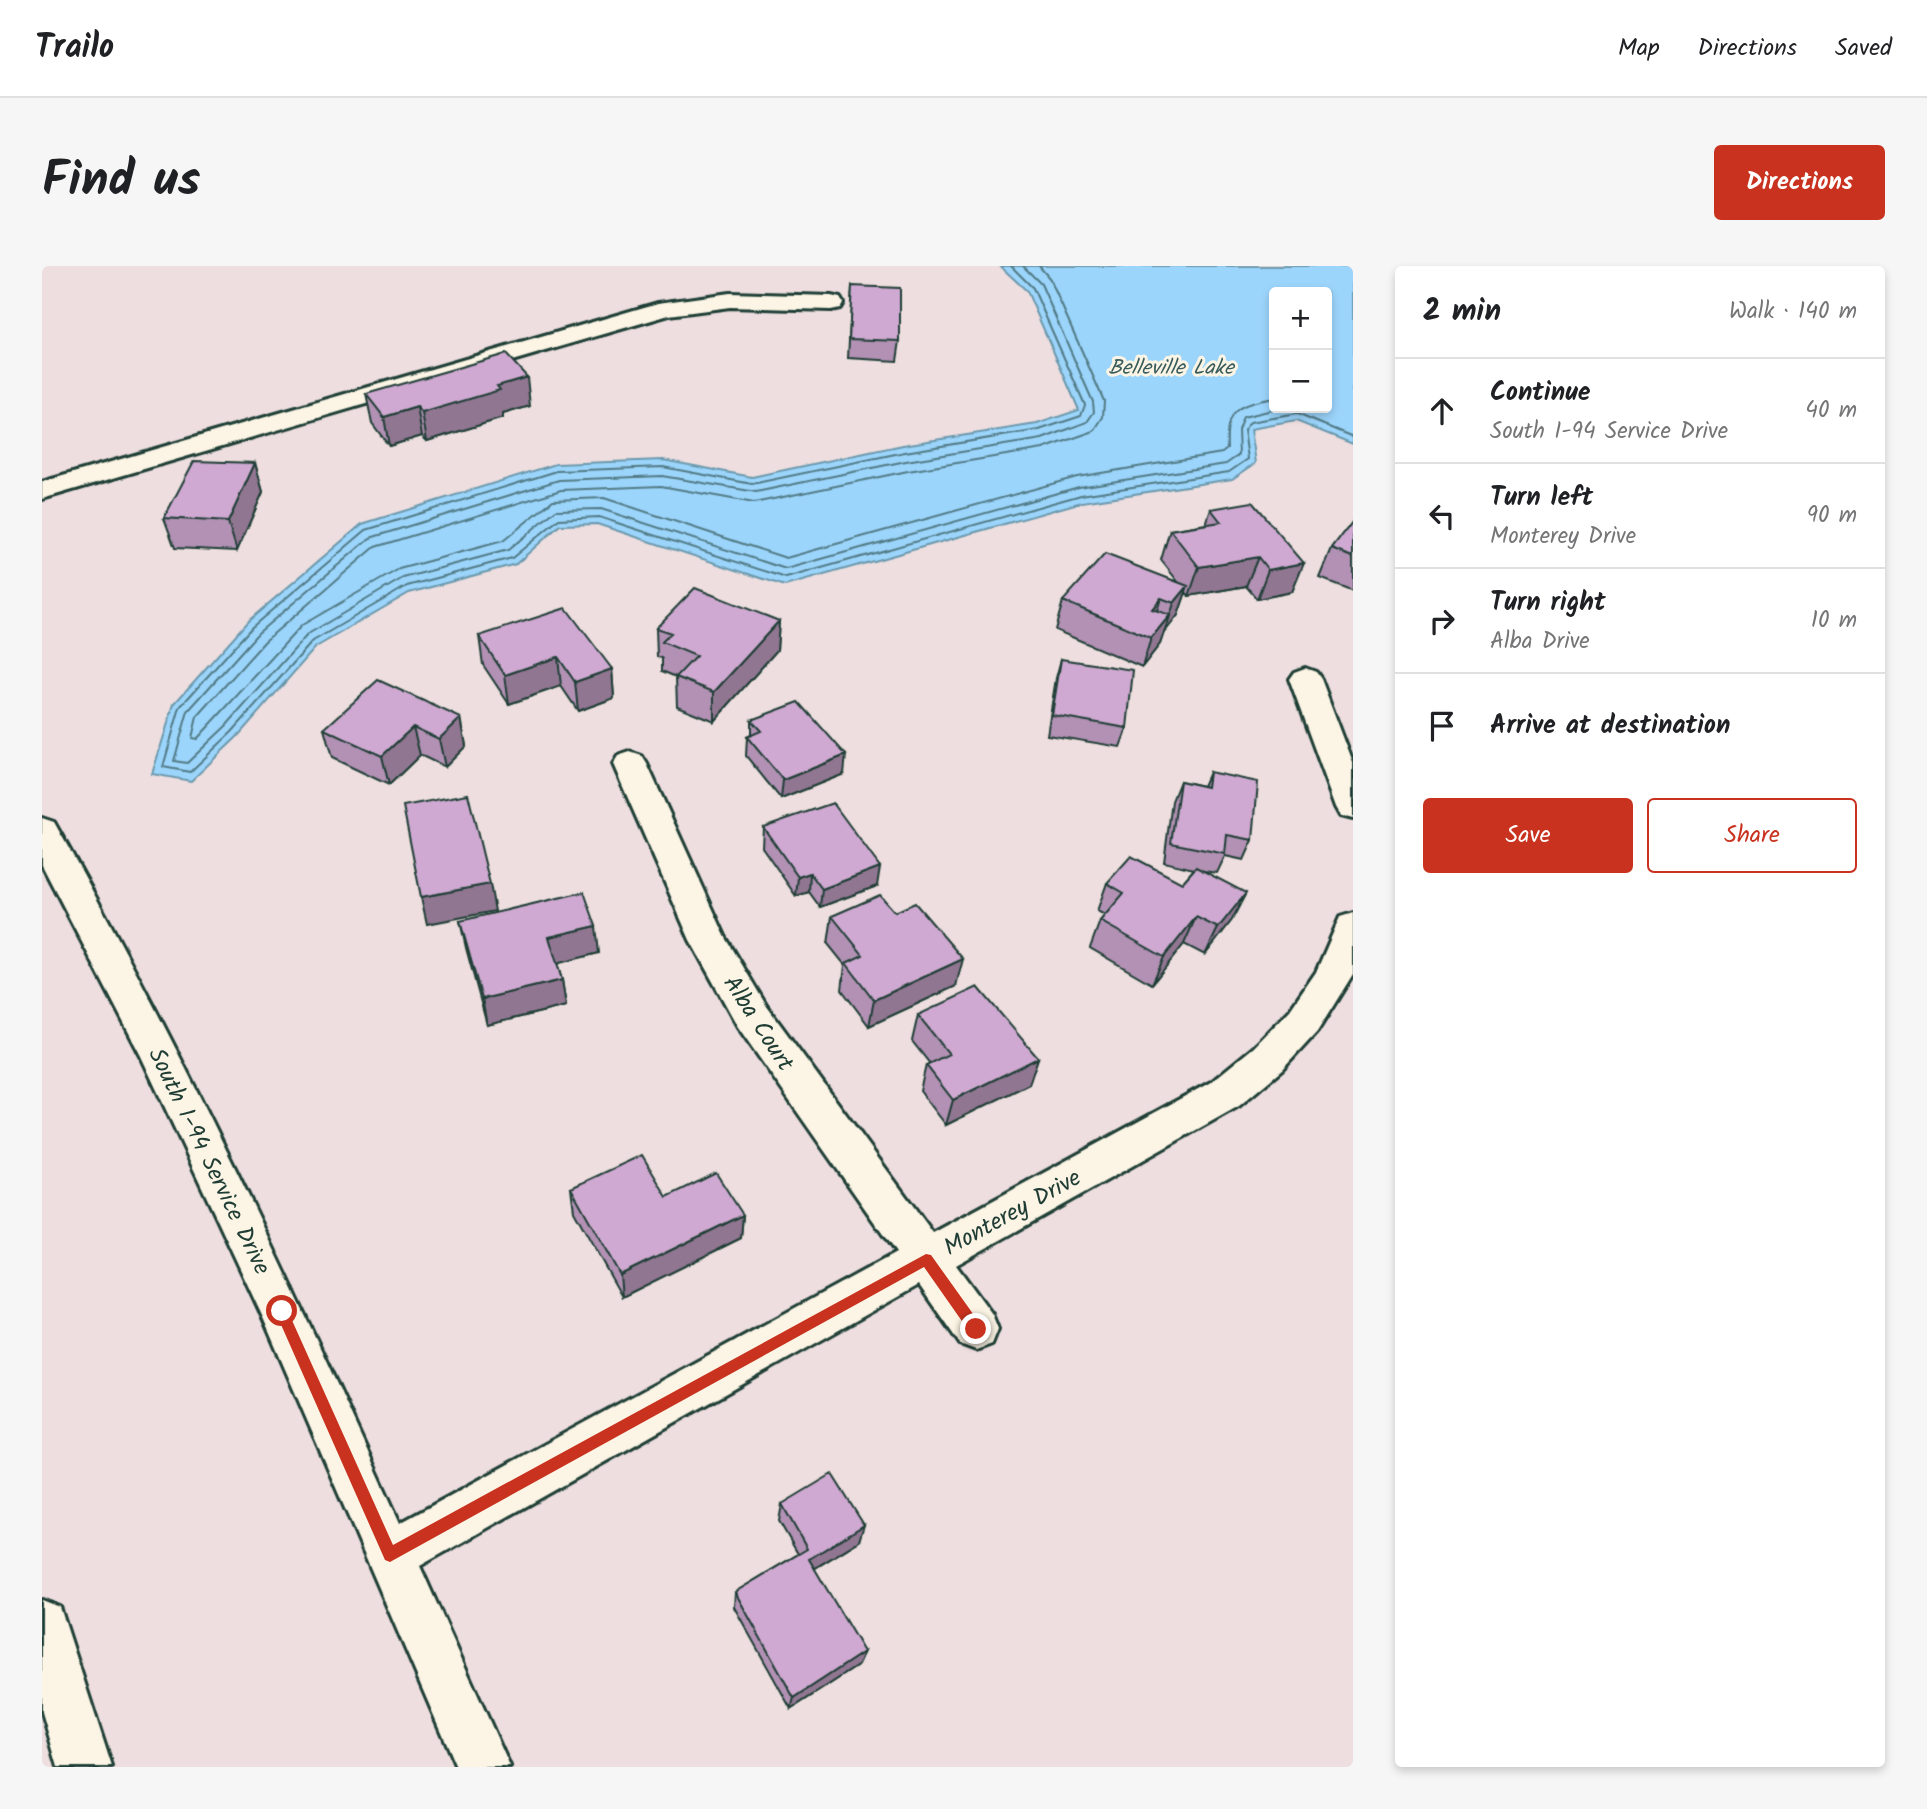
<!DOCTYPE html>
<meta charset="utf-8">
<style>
body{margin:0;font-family:Kalam,sans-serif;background:#f6f6f6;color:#202124}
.controls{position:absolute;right:21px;top:21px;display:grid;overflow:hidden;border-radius:7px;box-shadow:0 4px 10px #0003}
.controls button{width:63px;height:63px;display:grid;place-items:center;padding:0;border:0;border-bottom:2px solid #e0e0e0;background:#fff;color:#202124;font:35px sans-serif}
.stop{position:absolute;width:21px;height:21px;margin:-16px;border:5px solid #c8321e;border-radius:50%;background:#fff}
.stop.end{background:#c8321e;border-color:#fff;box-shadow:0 2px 7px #0008}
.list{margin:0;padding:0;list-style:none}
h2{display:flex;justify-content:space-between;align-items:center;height:91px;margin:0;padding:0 28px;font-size:30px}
h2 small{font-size:23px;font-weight:400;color:#757577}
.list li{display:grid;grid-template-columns:46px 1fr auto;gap:21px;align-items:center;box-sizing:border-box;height:105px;padding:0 28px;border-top:2px solid #e0e0e0}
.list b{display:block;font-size:26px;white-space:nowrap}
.list p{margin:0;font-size:23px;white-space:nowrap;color:#757577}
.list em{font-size:23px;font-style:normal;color:#757577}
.actions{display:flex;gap:14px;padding:21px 28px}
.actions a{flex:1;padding:16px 0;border:2px solid #c8321e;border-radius:7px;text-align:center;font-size:24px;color:#c8321e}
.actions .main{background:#c8321e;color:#fff}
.icon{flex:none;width:38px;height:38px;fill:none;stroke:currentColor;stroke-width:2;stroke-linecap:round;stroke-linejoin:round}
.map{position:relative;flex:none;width:1311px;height:1501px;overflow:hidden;border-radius:7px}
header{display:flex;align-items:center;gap:42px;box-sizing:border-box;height:98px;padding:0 35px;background:#fff;border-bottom:2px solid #e0e0e0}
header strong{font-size:33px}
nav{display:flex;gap:38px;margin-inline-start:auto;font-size:24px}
.intro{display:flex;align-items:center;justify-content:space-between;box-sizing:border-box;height:168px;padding:0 42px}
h1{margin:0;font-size:49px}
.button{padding:18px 32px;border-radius:7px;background:#c8321e;color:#fff;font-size:24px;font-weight:700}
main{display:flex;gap:42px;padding:0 42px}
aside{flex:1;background:#fff;border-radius:7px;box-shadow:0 4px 10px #0003}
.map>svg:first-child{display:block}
.water{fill:#9cd5fc;stroke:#6a98ac;stroke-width:2;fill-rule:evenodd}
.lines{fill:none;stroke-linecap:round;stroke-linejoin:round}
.shore{stroke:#517a84;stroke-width:2}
.minor-casing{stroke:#1f3d34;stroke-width:6}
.highway-casing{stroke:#1f3d34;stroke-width:6}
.minor{fill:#fcf5e5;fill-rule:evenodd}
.highway{fill:#fcf5e5;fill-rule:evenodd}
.wall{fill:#b291b4;stroke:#1f3d34;stroke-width:2}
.shaded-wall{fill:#917692;stroke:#1f3d34;stroke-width:2}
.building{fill:#cfa9d1;stroke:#1f3d34;stroke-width:2}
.route{fill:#c8321e}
.labels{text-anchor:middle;stroke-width:6;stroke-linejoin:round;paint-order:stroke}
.far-water-label{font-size:21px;font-style:italic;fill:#385b5c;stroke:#fcf5e5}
.street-label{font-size:24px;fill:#1f3d34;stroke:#fcf5e5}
</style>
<header>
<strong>Trailo</strong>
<nav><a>Map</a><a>Directions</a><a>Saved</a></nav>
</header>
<div class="intro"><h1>Find us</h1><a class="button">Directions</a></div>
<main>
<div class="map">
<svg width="1311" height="1501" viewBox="0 0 1311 1501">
<rect width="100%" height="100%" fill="#eededf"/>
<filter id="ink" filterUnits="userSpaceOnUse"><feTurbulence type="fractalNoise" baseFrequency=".0143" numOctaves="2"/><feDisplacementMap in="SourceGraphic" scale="14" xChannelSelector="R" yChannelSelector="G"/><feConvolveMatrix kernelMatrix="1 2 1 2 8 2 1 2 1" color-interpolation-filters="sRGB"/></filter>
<g filter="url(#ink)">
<path class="water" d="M958 0H1311V178L1254 155 1209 163 1214 197 1190 213 1040 236 743 320 555 258 518 259 474 298 367 327 274 381 195 471 149 515 110 508 132 438 205 356 320 258 514 198 621 194 710 211 861 179 995 158 1037 144 985 25ZM1232 26H1285V142H1232Z"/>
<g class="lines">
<path class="shore" d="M969 0 991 22 1043 139 1039 150 997 164 863 186 710 218 621 201 515 205 324 264 210 361 138 441 121 501 148 506 190 466 271 375 365 320 470 292 517 253 557 251 744 312 1039 229 1187 206 1206 193 1202 164 1208 156 1255 148 1311 171
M981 0 999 18 1051 136 1052 146 1045 156 1000 173 864 195 714 226 620 210 517 214 328 272 216 367 146 445 132 495 145 497 184 460 266 368 361 312 466 284 514 244 559 243 744 303 1037 221 1184 198 1197 189 1196 164 1201 151 1239 142
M997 0 1008 13 1062 135 1061 151 1052 165 1001 183 866 205 712 237 619 220 519 224 333 281 223 375 155 451 150 472 155 473 260 359 357 303 461 275 511 234 562 232 744 292 1035 211 1180 187 1185 183C1183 143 1195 139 1232 132"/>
<g class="minor-casing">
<path id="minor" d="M688 27 789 30 798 32 801 37 798 42 789 44 688 41 627 49 0 233V216L616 37Z
M1263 402 1274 406 1279 413 1311 497V553L1299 550 1294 541 1247 413 1252 406Z
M588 486 600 490 605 498 683 670 724 739 891 967 1169 816 1212 781 1248 744 1274 706 1298 651 1311 647V708L1275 766 1240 804 1197 840 914 999 950 1048 956 1063 950 1078 934 1084 918 1078 877 1019 378 1300 468 1501H414L222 1054 99 790 0 599V552L12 556C141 783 251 1019 358 1257L854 987 696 761 648 674 571 498 576 490Z"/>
</g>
<g class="highway-casing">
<path id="highway" d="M0 1334 18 1341 70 1501H16L0 1446Z"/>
</g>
<use href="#minor" class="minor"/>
<use href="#highway" class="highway"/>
</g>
<path class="wall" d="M810 20 858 75 855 95 806 92Z
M324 128 488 140 461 148V152L385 175 380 170 347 180 330 157Z
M213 197 221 226 195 285 133 282 122 252Z
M1169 243 1250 326 1215 333 1204 320 1147 330 1144 326 1136 349 1122 366 1118 378 1100 401 1013 364 1021 335 1137 317 1119 294 1128 264 1164 258Z
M1311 255V325L1278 312 1290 283Z
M737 355 735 384 672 455 635 440 634 411 620 405V392L615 391 614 362Z
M437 370 570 403 572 432 536 445 519 420 467 438 441 399Z
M1019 393 1085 462 1078 481 1005 469 1014 412Z
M419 452 424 480 403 501 378 489 347 519 290 492 282 463Z
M709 454 802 508 739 533 704 490 705 471 709 469Z
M1167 506 1211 574 1202 594 1183 590 1175 607 1162 605 1190 654 1163 689 1142 678 1110 718 1048 682 1058 655 1063 649 1055 645 1065 617H1140L1152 603 1122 596 1130 535 1138 515 1161 520Z
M721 561 835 620 778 641 767 626 754 630 720 581Z
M790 650 914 720 827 760 800 724 803 699 786 678Z
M418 655 557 687 515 697 520 714 524 740 445 759 424 682Z
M876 749 996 792 987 818 904 859 878 825 884 799 888 798 870 775Z
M529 922 625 931 701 949 699 972 580 1031 532 945Z
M740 1238 817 1275 772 1303 817 1399 749 1443 692 1341 693 1326 756 1288 737 1255Z"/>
<path class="shaded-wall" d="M485 111 488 140 461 148V152L385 175 380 147 455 120Z
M375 141 380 170 347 180 342 151Z
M213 197 221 226 195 285 186 256Z
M1216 291 1204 320 1147 330 1157 301Z
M1262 297 1250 326 1215 333 1226 304Z
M1146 320 1136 349 1123 366 1132 337Z
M1119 332 1110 361V343Z
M1128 349 1118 378 1100 401 1109 372Z
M737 355 735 384 672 455V426Z
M516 391 519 420 467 438 463 409Z
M570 403 572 432 536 445 533 416Z
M419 452 424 480 403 501 397 473Z
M371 461 378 489 347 519 340 490Z
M804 489 802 508 739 533 741 514Z
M838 601 835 620 778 641 780 623Z
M768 607 767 626 754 630 756 611Z
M448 618 453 645 385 658 379 631Z
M1204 627 1190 654 1163 689 1176 662Z
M1154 651 1142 678 1110 718 1122 691Z
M554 660 557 687 510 699 507 671Z
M921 693 914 720 827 760 832 734Z
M520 714 524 740 445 759 440 733Z
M996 792 987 818 904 859 911 834Z
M701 949 699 972 580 1031 578 1009Z
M822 1259 817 1275 763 1308 767 1293Z
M822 1386 817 1399 749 1443 752 1432Z"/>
<path class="building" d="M810 20 858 22V75L807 73Z
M464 88 485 111 455 120 458 124 380 147 375 141 342 151 324 128Z
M152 195 213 197 186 256 122 252Z
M1210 236 1262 297 1226 304 1216 291 1157 301 1128 264 1179 256 1169 243Z
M1311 255V291L1290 283Z
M1063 288 1146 320 1132 337 1119 332 1110 343 1128 349 1109 372 1021 335Z
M653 322 737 355 672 426 634 411 654 390 620 376 629 367 614 362Z
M524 342 570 403 533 416 516 391 463 409 437 370Z
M1019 393 1091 404 1085 462 1010 449Z
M336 414 419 452 397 473 371 461 340 490 282 463Z
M757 436 804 489 741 514 705 471 719 465 709 454Z
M1167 506 1216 516 1211 574 1185 569 1183 588 1129 577 1138 515 1165 521Z
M426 528 448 618 379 631 361 540Z
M791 537 838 601 780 623 768 607 756 611 721 561Z
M1089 590 1140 617 1154 601 1204 627 1176 662 1154 651 1122 691 1058 655 1082 627 1065 617Z
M542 626 554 660 507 671 520 714 440 733 418 655Z
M838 629 853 646 873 637 921 693 832 734 804 697 821 689 790 650Z
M936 721 996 792 911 834 884 799 907 788 876 749Z
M600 889 625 931 674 907 701 949 578 1009 529 922Z
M790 1208 822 1259 767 1293 822 1386 752 1432 693 1326 765 1283 740 1238Z"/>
</g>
<path class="route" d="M884 988 889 989 939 1059V1068H929L882 1001 348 1296 343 1294 233 1045 235 1041H244L351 1279Z"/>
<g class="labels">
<g class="far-water-label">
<text x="1129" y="108">Belleville Lake</text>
</g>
<g class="street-label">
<text transform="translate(717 757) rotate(57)" y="8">Alba Court</text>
<text transform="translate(168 895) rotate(64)" y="8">South I-94 Service Drive</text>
<text transform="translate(970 946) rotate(-29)" y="8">Monterey Drive</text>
</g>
</g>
</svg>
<div class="controls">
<button>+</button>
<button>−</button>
</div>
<div class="stop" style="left:240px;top:1045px"></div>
<div class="stop end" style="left:934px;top:1063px"></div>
</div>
<aside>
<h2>2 min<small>Walk · 140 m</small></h2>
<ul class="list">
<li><svg class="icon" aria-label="ahead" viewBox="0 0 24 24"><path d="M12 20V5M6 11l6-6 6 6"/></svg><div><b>Continue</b><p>South I-94 Service Drive</p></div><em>40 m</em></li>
<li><svg class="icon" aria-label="left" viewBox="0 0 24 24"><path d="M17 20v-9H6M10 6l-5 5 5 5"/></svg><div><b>Turn left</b><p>Monterey Drive</p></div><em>90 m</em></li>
<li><svg class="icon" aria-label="right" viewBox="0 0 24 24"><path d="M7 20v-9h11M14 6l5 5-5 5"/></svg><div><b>Turn right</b><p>Alba Drive</p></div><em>10 m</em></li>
<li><svg class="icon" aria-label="arrive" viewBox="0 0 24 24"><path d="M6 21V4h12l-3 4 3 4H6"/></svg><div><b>Arrive at destination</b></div></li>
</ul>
<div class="actions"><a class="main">Save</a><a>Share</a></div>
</aside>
</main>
